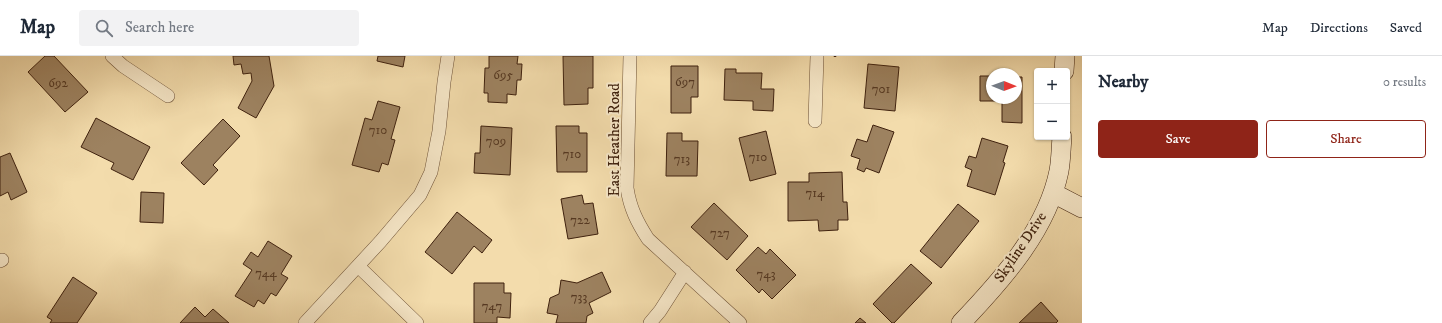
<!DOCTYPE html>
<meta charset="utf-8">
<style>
body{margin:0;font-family:"IM FELL DW Pica",serif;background:#f2f2f3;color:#1f2937}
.controls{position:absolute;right:12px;top:12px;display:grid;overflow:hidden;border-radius:4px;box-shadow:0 1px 3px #0004}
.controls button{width:36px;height:36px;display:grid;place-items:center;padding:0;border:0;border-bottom:1px solid #e0e1e3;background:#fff;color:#1f2937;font:20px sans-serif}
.compass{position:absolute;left:986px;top:12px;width:36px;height:36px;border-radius:50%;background:#fff;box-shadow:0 1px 3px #0004;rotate:91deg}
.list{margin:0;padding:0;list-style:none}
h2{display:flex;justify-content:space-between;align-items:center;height:52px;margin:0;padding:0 16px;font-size:17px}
h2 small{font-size:13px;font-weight:400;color:#747a83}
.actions{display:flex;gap:8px;padding:12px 16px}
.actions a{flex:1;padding:9px 0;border:1px solid #8f2418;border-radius:4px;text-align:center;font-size:14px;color:#8f2418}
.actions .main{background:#8f2418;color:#fff}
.icon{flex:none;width:22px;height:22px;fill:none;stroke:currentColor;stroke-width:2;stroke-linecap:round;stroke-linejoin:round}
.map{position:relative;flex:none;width:1082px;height:267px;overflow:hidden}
header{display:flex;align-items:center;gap:24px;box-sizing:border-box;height:56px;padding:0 20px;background:#fff;border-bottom:1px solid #e0e1e3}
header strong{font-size:19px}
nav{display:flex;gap:22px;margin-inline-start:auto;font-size:14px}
.search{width:280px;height:36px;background:#f2f2f3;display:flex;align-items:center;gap:10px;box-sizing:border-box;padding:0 14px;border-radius:4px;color:#747a83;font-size:15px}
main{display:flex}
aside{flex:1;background:#fff}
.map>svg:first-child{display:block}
.building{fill:#9d8260;stroke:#3f210e}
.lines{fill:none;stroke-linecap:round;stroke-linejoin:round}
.street-casing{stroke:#6c5036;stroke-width:14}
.secondary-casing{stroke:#3f210e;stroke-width:20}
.path{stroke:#3f210e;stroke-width:2.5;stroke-dasharray:1 2;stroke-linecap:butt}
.street{stroke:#f7e8c9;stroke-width:13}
.secondary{stroke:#f7e8c9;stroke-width:19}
.labels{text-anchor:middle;stroke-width:4;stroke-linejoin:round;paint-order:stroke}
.number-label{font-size:13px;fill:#563922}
.street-label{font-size:15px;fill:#3f210e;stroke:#f7e8c9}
</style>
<header>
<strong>Map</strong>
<div class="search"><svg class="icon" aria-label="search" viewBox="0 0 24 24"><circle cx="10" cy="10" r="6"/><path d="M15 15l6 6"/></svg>Search here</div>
<nav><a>Map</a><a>Directions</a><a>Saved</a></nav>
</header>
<main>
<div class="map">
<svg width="1082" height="267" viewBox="0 0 1082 267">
<rect width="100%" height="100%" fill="#f3dcac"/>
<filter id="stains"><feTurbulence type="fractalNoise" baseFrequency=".005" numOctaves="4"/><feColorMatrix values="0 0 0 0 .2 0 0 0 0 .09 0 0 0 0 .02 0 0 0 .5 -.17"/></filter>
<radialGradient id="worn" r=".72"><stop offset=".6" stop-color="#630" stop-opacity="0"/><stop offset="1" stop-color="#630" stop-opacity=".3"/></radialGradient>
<path class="building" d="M45 0H54L88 36 65 56 28 16Z
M233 0H269L274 30 256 62 238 52 252 25 251 17 243 18 241 8 234 9Z
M378 0H405L403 11 377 5Z
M489 0H518L517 8H522L521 24H517L516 39 507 38V47L488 46V37H484L485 12H489Z
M563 0H593V32H588V48L564 49Z
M868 8 899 11 895 55 864 52Z
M671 10H698V41H691V57H671Z
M725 13H736V17H762L761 33H774L773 55 753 54V45L724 44Z
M980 20H992V42H1016V21H1022V67L1002 66V45H980Z
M378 45 400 51 391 83 395 84 388 109 382 107 379 116 352 109 365 62 372 64Z
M96 62 150 91 133 124 111 113 114 107 81 91Z
M223 63 240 80 213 109 218 114 204 129 181 107Z
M873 69 894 76 879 117 866 112 864 116 857 113 860 103 851 100 857 83 867 86Z
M481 70 512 72 510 119 474 117 475 97H480Z
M556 70H579V77H587V116H557Z
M766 75 776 118 750 125 739 82Z
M667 77H682V85H698L697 120H666Z
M982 82 1008 90 1003 106 1005 107 995 139 967 130 972 114 965 111 969 100 976 102Z
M10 97 27 136 11 144 8 136 0 140V101Z
M842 116 843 146H847L848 164H838V174L819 175 818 164 788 165V126H809V117Z
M141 136 164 137 163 167 140 166Z
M582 139 584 148 593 147 598 178 568 183 561 143Z
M714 147 748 180 727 204 691 171Z
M958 148 979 165 941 212 920 195Z
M457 156 492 184 482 197 474 190 452 218 425 196Z
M268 185 292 200 281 218 288 222 276 240 271 237 264 248 258 244 254 251 235 240 252 214 243 208 251 196 258 201Z
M758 191 766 198 770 193 796 219 772 243 762 233 759 237 736 214Z
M911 208 932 227 894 267H892L873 248Z
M602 216 611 236 589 247 593 257 587 260 586 267H556L558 259 547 257 550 242 559 238 561 224 577 227Z
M73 221 97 237 77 267H50L52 264 47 261Z
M474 227H504V237H511L510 262 497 261V267H474Z
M1041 246 1058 265 1056 267H1019Z
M195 251 205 261 213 253 229 267H180Z
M860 262 866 267H855Z"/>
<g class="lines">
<g class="street-casing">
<path id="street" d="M112 0 123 10 168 40
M630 0 627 132C630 152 637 166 648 183L740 267
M815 65 817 0
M0 205 2 204
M358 210 417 267
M305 267 380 186 420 139 431 116 439 75 444 26 448 0
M650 267 660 255 685 216"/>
</g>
<g class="secondary-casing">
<path id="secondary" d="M1064 15 1065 0
M1053 137 1082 152
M961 267C1002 224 1047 174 1059 115 1061 104 1061 92 1062 81"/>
</g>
<path class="path" d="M835 0V2"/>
<use href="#street" class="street"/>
<use href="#secondary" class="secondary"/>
</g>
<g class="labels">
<g class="number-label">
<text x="503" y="23">695</text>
<text x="685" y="30">697</text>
<text x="58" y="31">692</text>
<text x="881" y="37">701</text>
<text x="378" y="78">710</text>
<text x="496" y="89">709</text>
<text x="572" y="102">710</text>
<text x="758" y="105">710</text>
<text x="682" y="107">713</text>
<text x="815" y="141">714</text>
<text x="580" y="168">722</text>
<text x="720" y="181">727</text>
<text x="266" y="221">744</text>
<text x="766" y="222">743</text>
<text x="579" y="245">733</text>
<text x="492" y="254">747</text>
</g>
<g class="street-label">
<text transform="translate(614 84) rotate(-90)" y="5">East Heather Road</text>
<text transform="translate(1020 191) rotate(-56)" y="5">Skyline Drive</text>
</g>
</g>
<rect width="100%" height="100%" filter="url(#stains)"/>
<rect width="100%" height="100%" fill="url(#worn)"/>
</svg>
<div class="controls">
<button>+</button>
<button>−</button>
</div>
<svg class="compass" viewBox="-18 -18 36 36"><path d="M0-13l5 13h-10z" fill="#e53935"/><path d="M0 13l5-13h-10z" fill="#747a83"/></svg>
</div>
<aside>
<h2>Nearby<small>0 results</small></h2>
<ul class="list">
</ul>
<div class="actions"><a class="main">Save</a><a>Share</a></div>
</aside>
</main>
